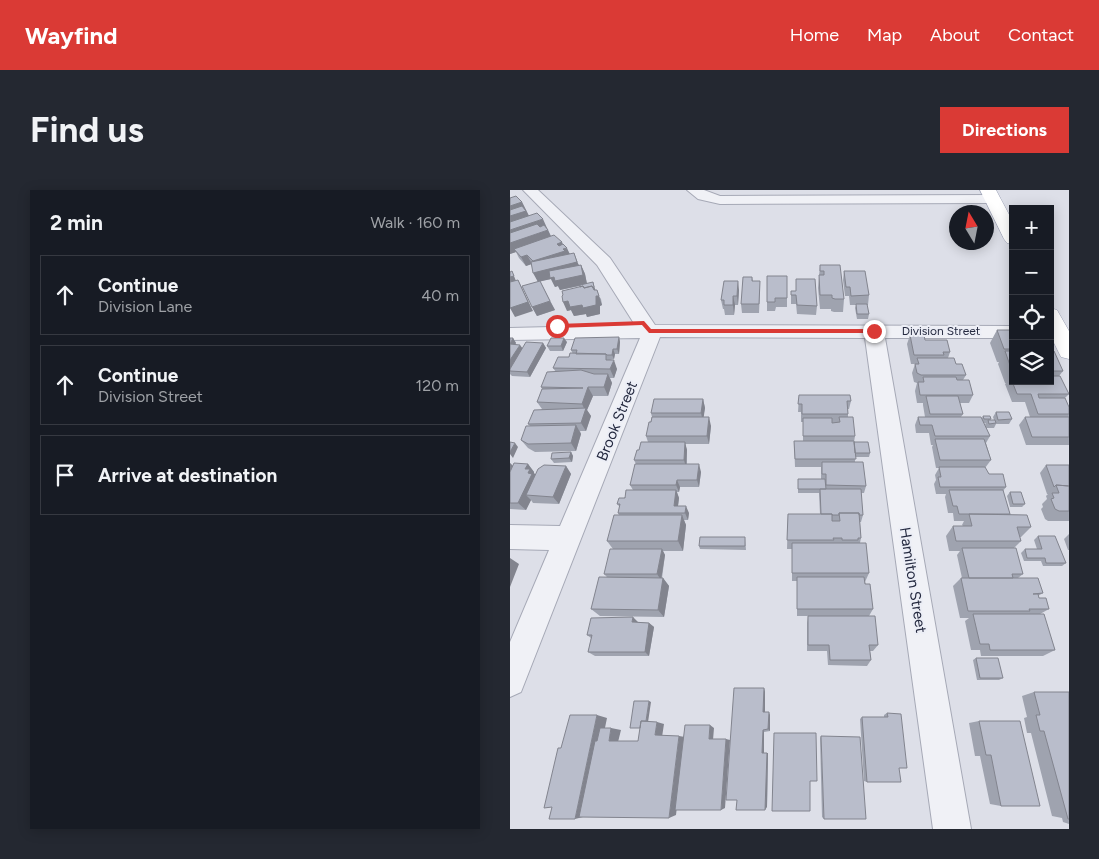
<!DOCTYPE html>
<meta charset="utf-8">
<style>
body{margin:0;font-family:Figtree,sans-serif;background:#242831;color:#f1f3f6}
.controls{position:absolute;right:15px;top:15px;display:grid;overflow:hidden;border-radius:0px;box-shadow:0 2px 12px #0003}
.controls button{width:45px;height:45px;display:grid;place-items:center;padding:0;border:0;border-bottom:1px solid #363941;background:#171b24;color:#f1f3f6;font:25px sans-serif}
.compass{position:absolute;left:439px;top:15px;width:45px;height:45px;border-radius:50%;background:#171b24;box-shadow:0 2px 12px #0003;rotate:350deg}
.stop{position:absolute;width:15px;height:15px;margin:-11px;border:4px solid #da3a35;border-radius:50%;background:#fff}
.stop.end{background:#da3a35;border-color:#fff;box-shadow:0 1px 5px #0008}
.list{margin:0;padding:0;list-style:none}
h2{display:flex;justify-content:space-between;align-items:center;height:65px;margin:0;padding:0 20px;font-size:21px}
h2 small{font-size:16px;font-weight:400;color:#9ea1a6}
.list li{display:grid;grid-template-columns:32px 1fr auto;gap:15px;align-items:center;box-sizing:border-box;height:80px;margin:0 10px 10px;padding:0 10px;border:1px solid #363941;border-radius:0px}
.list b{display:block;font-size:19px;white-space:nowrap}
.list p{margin:0;font-size:16px;white-space:nowrap;color:#9ea1a6}
.list em{font-size:16px;font-style:normal;color:#9ea1a6}
.icon{flex:none;width:28px;height:28px;fill:none;stroke:currentColor;stroke-width:2;stroke-linecap:round;stroke-linejoin:round}
.map{position:relative;flex:none;width:559px;height:639px;overflow:hidden;border-radius:0px}
header{display:flex;align-items:center;gap:30px;box-sizing:border-box;height:70px;padding:0 25px;background:#da3a35;color:#fff}
header strong{font-size:24px}
nav{display:flex;gap:28px;margin-inline-start:auto;font-size:18px}
.intro{display:flex;align-items:center;justify-content:space-between;box-sizing:border-box;height:120px;padding:0 30px}
h1{margin:0;font-size:35px}
.button{padding:12px 22px;border-radius:0px;background:#da3a35;color:#fff;font-size:18px;font-weight:700}
main{display:flex;gap:30px;padding:0 30px}
aside{flex:1;background:#171b24;border-radius:0px;box-shadow:0 2px 12px #0003}
.map>svg:first-child{display:block}
.lines{fill:none;stroke-linecap:round;stroke-linejoin:round}
.minor-casing{stroke:#a6a9b6;stroke-width:2}
.major-casing{stroke:#9ba0b5;stroke-width:1}
.minor{fill:#f0f1f6;fill-rule:evenodd}
.major{fill:#fff;fill-rule:evenodd}
.wall{fill:#9fa3af}
.shaded-wall{fill:#82848e}
.building{fill:#b9bdcb;stroke:#82848e}
.route{fill:#da3a35}
.labels{text-anchor:middle;stroke-width:4;stroke-linejoin:round;paint-order:stroke}
.far-street-label{font-size:12px;fill:#252a40;stroke:#eceef6}
.street-label{font-size:15px;fill:#252a40;stroke:#eceef6}
</style>
<header>
<strong>Wayfind</strong>
<nav><a>Home</a><a>Map</a><a>About</a><a>Contact</a></nav>
</header>
<div class="intro"><h1>Find us</h1><a class="button">Directions</a></div>
<main>
<aside>
<h2>2 min<small>Walk · 160 m</small></h2>
<ul class="list">
<li><svg class="icon" aria-label="ahead" viewBox="0 0 24 24"><path d="M12 20V5M6 11l6-6 6 6"/></svg><div><b>Continue</b><p>Division Lane</p></div><em>40 m</em></li>
<li><svg class="icon" aria-label="ahead" viewBox="0 0 24 24"><path d="M12 20V5M6 11l6-6 6 6"/></svg><div><b>Continue</b><p>Division Street</p></div><em>120 m</em></li>
<li><svg class="icon" aria-label="arrive" viewBox="0 0 24 24"><path d="M6 21V4h12l-3 4 3 4H6"/></svg><div><b>Arrive at destination</b></div></li>
</ul>
</aside>
<div class="map">
<svg width="559" height="639" viewBox="0 0 559 639">
<rect width="100%" height="100%" fill="#dddfe8"/>
<g class="lines">
<g class="minor-casing">
<path id="minor" d="M13 0H28L100 68 145 135 503 136V148H375L461 639H423L355 148 150 147 11 502 0 507V452L39 360 0 359V335L50 336 130 148 0 150V138L125 135 87 75Z
M177 0H194L210 6 483 5 488 6 490 9 488 12 483 13 210 14 188 9Z"/>
</g>
<g class="major-casing">
<path id="major" d="M470 0H486L503 32V54L497 53 494 49Z
M540 118 547 120 559 141V169L551 167 540 145Z"/>
</g>
<use href="#minor" class="minor"/>
<use href="#major" class="major"/>
</g>
<path class="wall" d="M1 7 12 12 19 26 37 38 41 46 52 52 53 55 69 75H71L75 84 77 94 85 100 91 109 92 115 90 116V124L77 127 76 124 64 126 61 120 57 121 70 96 50 100 48 96 45 97 41 89 30 91 45 120 27 126 22 117 28 92 21 74 16 76 9 68 6 62 0 64Z
M310 75 334 109 333 122H324L321 121V119H310L308 98Z
M334 81 359 105 358 115H357L359 124 358 129H347L345 118 346 115H340L339 106H335L333 90Z
M277 86V117H266L265 121H257V112Z
M242 87 243 91 250 100 249 123H232L231 114Z
M286 89 307 116 306 125 287 124 286 114H281V101H286Z
M229 100 228 115H225L224 125H215L214 119H213L211 110Z
M487 140H503V191H540V155L542 159 541 161 553 181 549 186 559 204 555 208 559 217V255H516L509 235 515 227H520L515 212H502L495 194 496 193H495L488 174 489 172H487L480 153Z
M400 145 415 150 440 162 438 168 456 185 453 190 463 205 459 213H450L453 224 451 227 472 228 473 226 481 229 480 230H484L483 227 486 222 502 229 499 234H486L484 238H476L475 234 476 233H474L480 246 476 253 481 270 475 278 479 284 496 297 493 301 500 324 521 337 511 347H510L511 351 504 358 513 384 508 388 533 403 528 406 529 408 539 419 530 424 545 460 533 466H471L470 460H461L455 431 459 428H450L443 396 451 388H452L447 365 450 361H439L436 346 443 336H453L452 335 454 331H444L443 323H438L435 307 436 304H426L424 294 426 290 425 285 429 278H426L422 257 423 255H421L419 243H406L405 235 408 227H415L413 215V213H407L405 201 407 193 404 192 402 183 405 174H401L397 154Z
M109 147 110 152 109 164H105L104 169 100 170 107 179 104 188H100L102 193 98 206H83L77 220 81 226 76 241H70L71 244 66 261 25 262 18 258 11 250 20 236 18 234 32 219 27 212 32 199 31 197 46 182 43 178 63 164 61 160Z
M0 148H3L6 153 5 154 12 158 33 153 36 158 20 187 2 186 0 184Z
M57 152 53 161H40L37 156Z
M289 205 341 211 339 219H338V227L345 246 344 252 360 263 359 267H345V272L356 296 354 303H351L353 325 351 332H350L351 348 350 353 359 383 355 392 363 419 359 426 368 455 363 461H360L361 470 357 476 318 475 317 461H297V433L298 426H287V391H282V359H277L278 324H310L309 303H288V289H311V277H285L284 251H293V232H291V222H288Z
M193 209 195 218 193 227 201 236 199 254H175L177 260V274L191 282 189 297H170L169 302H167L169 308 168 316 179 323 178 330H174L176 335 173 361H153L155 365 152 388H153L159 396 154 427 90 426 81 419 97 387 94 384 103 359 97 351 109 325 108 323 110 317 107 314 123 300 120 295 126 274 124 270 129 260 138 252 136 246 142 227 141 223Z
M61 262 63 266 62 272 44 273 41 269Z
M0 273 3 276 18 274 24 282V283L25 285 56 276 61 284 49 314 23 313 21 310 16 320 0 319Z
M536 275H559V331H538L535 329 531 319 533 317 532 314 537 309 536 306 538 304H537L530 283Z
M500 302 515 314 512 317H500L497 306Z
M559 344V360H558L554 349Z
M528 346 556 373 552 376H533L531 371H514L511 363 515 359H527L524 350Z
M235 347 236 360 190 359 189 356Z
M128 432 139 433 144 437 139 466H85L78 462 81 448 77 445Z
M466 468 493 488 489 490H467L463 470Z
M254 498 255 502V522L260 525V541L254 542V563H258L257 617 226 620Z
M524 502H559V634L553 632 552 628 542 626 521 543H517L514 528 517 527 512 506Z
M377 523 389 578 357 592 354 591 350 529 352 527H374V525Z
M469 531H510L491 616 480 614 470 566H465L459 533Z
M311 546 314 629 312 627 310 548Z"/>
<path class="shaded-wall" d="M12 12 21 30 0 37V16Z
M33 29 37 38 0 51V40Z
M38 40 42 49 4 59 6 62 0 64V53Z
M52 52 54 59 57 58 61 67 28 80 23 71 47 54Z
M64 63 71 81V75L75 84 77 94 50 100 48 96 45 97 41 89 28 92 23 83Z
M17 65 22 74 16 76 11 67Z
M2 81 6 91 0 93V87Z
M8 90 23 121 5 127 0 118Z
M228 91 229 100 228 115 227 106Z
M83 92 86 102 87 100 92 115 90 116V124L77 127 76 124 64 126 61 120 57 121 53 112Z
M223 106 225 115 224 125 223 115Z
M40 111 45 120 27 126 22 117Z
M109 147 110 152 109 164 107 159Z
M3 148 6 153 3 159 0 154Z
M54 148 57 152 53 161 51 156Z
M33 153 36 158 20 187 17 182Z
M10 155 13 159 0 180V170Z
M103 159 105 164 104 169 102 165Z
M104 170 107 179 104 188 100 179Z
M98 184 102 193 98 206 94 197Z
M78 197 83 206 77 220 81 226 76 241 71 233 75 220 72 214Z
M193 209 195 218 193 232 191 223Z
M199 227 201 236 199 254 197 246Z
M66 235 71 244 66 261 61 253Z
M175 252 177 260 176 278 174 270Z
M5 253 8 257 3 268 0 264V262Z
M61 262 63 266 62 272 59 268Z
M0 273 7 280 0 293Z
M18 274 24 282V283L27 287 16 305 21 310 16 320 8 313 15 279Z
M189 274 191 282 189 297 187 290Z
M56 276 61 284 49 314 43 307Z
M167 290 170 297 169 302 166 295Z
M166 300 169 308 167 323 164 316Z
M176 316 179 323 178 330 175 323Z
M172 325 176 335 173 361 168 351Z
M152 359 155 365 151 390 147 384Z
M0 368 9 374 0 397Z
M153 388 159 396 154 427 148 420Z
M123 427 128 432H122Z
M139 433 144 437 139 466 135 462Z
M254 498 255 502V525L253 522Z
M139 511 141 512 137 539 135 538Z
M259 522 260 525V541L258 539Z
M87 525 97 528 77 626 65 629Z
M147 532 154 534 152 547 145 545Z
M200 535 204 538 203 550 199 549Z
M101 538 111 540 108 552 99 551Z
M253 540 254 542V563H252Z
M169 546 175 547 166 625 159 628Z
M216 549 220 550 215 618 211 620Z
M257 563H258L257 617 255 620Z"/>
<path class="building" d="M6 6 12 12 0 16V8Z
M12 16 16 21 0 26V20Z
M27 23 33 29 0 40V32Z
M27 34 30 37 34 35 38 40 0 53V43Z
M44 45 52 52 47 54 49 56 53 54 57 58 53 59 55 61 23 71 17 65 11 67 4 59Z
M64 63 67 72 23 83 21 72Z
M71 75 73 85 45 91 44 87 40 88 39 81Z
M310 75H330L334 109H325L322 108V105H310L309 85H314V81H310Z
M2 81 4 86 0 87V82Z
M334 81H355L359 105 341 106 340 97H336Z
M257 86H277V108H265V112H257Z
M233 87H242V91H250L249 114H231Z
M286 89H305L307 116 287 115 286 105H281V101H286Z
M8 90 18 112 0 118V92Z
M30 91 40 111 22 117 12 96Z
M214 91H228L227 106H223V115H214V110H211Z
M83 92 84 97 83 98 82 96 74 98 73 96 70 97V95Z
M73 96 74 98 82 96 84 100H87L89 106H86V115L73 118 72 115 60 117 58 111 53 112 52 106 53 105 52 101Z
M346 114H357L359 124H347Z
M487 140H503V159H494Z
M400 145H414L415 150H437L440 162H433L434 165H404Z
M109 147 107 159H103L102 165H97L96 164H66L67 160H61L65 148Z
M0 148H3L0 154 10 155 0 170Z
M41 148H54L51 156H37Z
M16 152 33 153 17 182 0 181V179Z
M495 161H503V181H502Z
M540 161H544L553 181H540Z
M60 163 96 164V170H104L100 179 43 178 48 167H59Z
M407 168H444L446 174H452L456 185H411L407 183 405 174H409Z
M71 180 84 184H98L94 197H78L72 214 27 212 32 199 73 198 31 197 37 182Z
M500 186H503V191H540V186H550L559 204H528L529 208H555L559 217V224H528L521 204H507Z
M413 187H446L447 190H459L463 205H410L408 192H414Z
M289 205H340L341 211H337L338 224H292V214H288Z
M416 206H448L453 224H420Z
M144 209H193L191 223H141Z
M76 218 71 233 18 234 24 220Z
M486 222H499L502 229 488 230Z
M473 226H480L481 229H474Z
M142 227H199L197 246H136L139 232H141Z
M329 227H343L345 246H293V228H322V233L330 232Z
M408 227H471L480 246H425L422 235H410Z
M515 227H559V247H522Z
M478 230H485L486 233 479 234Z
M66 235 61 253 18 254 11 250 16 236Z
M425 249H474L481 270H430Z
M284 251H344L346 269H285Z
M0 252 5 253 0 262Z
M131 252H175L174 270H124L127 260H129Z
M344 252H358L360 263H345Z
M61 262 59 268 41 269 42 263Z
M312 272H353L356 296 316 295V284H312Z
M4 273 18 274 15 279H20L18 283 22 284 8 313H0V282Z
M125 274H189L187 290H167L166 295H120Z
M34 275 56 276 43 307 16 305 28 279Z
M536 275H559V296L546 295 544 297Z
M429 277H475L479 284H493L496 297H430L428 287H431Z
M288 289H315L316 299H288Z
M546 295 559 296V321H549L545 319 541 309 544 308 542 303H549Z
M310 299H351L353 325H349V323H329V325H322V324H311Z
M116 300H166L164 316H176L175 323H108L110 314H107L109 308H115Z
M439 300H493L500 324H449L447 316H443Z
M500 302H511L515 314H503Z
M329 323H349L351 348H348V350H332V348H323L324 350H277L278 324H322V331H330Z
M459 324 517 325 521 337H507L511 351H446L443 336H462Z
M104 325H172L168 351H97Z
M528 346H545L556 373H536L535 368H517L515 359H532Z
M190 347H235V356H189Z
M282 353H356L359 383H282Z
M452 358H506L513 384H502L503 388H459Z
M100 359H152L147 384H94Z
M89 387 153 388 148 420 81 419Z
M287 387H354L355 394H360L363 419H287Z
M451 388H528L533 403 523 404H528L529 408H536L539 419H519L520 421H458Z
M463 424H534L545 460H480L479 454H470Z
M298 426H365L368 455H359L361 470H320L319 455H298Z
M123 427 122 432 139 433 135 462H78L82 445H77L81 428Z
M466 468H488L493 488H470Z
M224 498H254L253 522H259L258 539 253 540 252 563H257L255 620H226L227 610H216Z
M524 502H559V629H558L534 541H530L526 525H530Z
M124 511H139L136 531H131L130 538H120Z
M377 523 391 524 397 578H389L391 592H357L352 527H378Z
M60 525H87L65 629H39L42 617 34 618 48 558H51Z
M131 531 147 532 145 545 169 546 159 628 69 627 85 551H87L90 538H101L99 551H128Z
M469 531H510L530 616H491L481 565H476Z
M175 535H200L199 549H216L211 620H165Z
M264 543H306L307 591H300V621H262Z
M311 546 350 547 356 629H314Z"/>
<path class="route" d="M134 131 141 139H364L367 141 364 143H139L132 135 47 138 44 136 47 134Z"/>
<g class="labels">
<g class="far-street-label">
<text x="431" y="145">Division Street</text>
</g>
<g class="street-label">
<text transform="translate(107 231) rotate(-68)" y="5">Brook Street</text>
<text transform="translate(403 390) rotate(81)" y="5">Hamilton Street</text>
</g>
</g>
</svg>
<div class="controls">
<button>+</button>
<button>−</button>
<button><svg class="icon" aria-label="locate" viewBox="0 0 24 24"><circle cx="12" cy="12" r="6"/><path d="M12 2v4M12 18v4M2 12h4M18 12h4"/></svg></button>
<button><svg class="icon" aria-label="layers" viewBox="0 0 24 24"><path d="M12 4l9 5-9 5-9-5zM3 14l9 5 9-5"/></svg></button>
</div>
<svg class="compass" viewBox="-18 -18 36 36"><path d="M0-13l5 13h-10z" fill="#e53935"/><path d="M0 13l5-13h-10z" fill="#9ea1a6"/></svg>
<div class="stop" style="left:47px;top:136px"></div>
<div class="stop end" style="left:364px;top:141px"></div>
</div>
</main>
